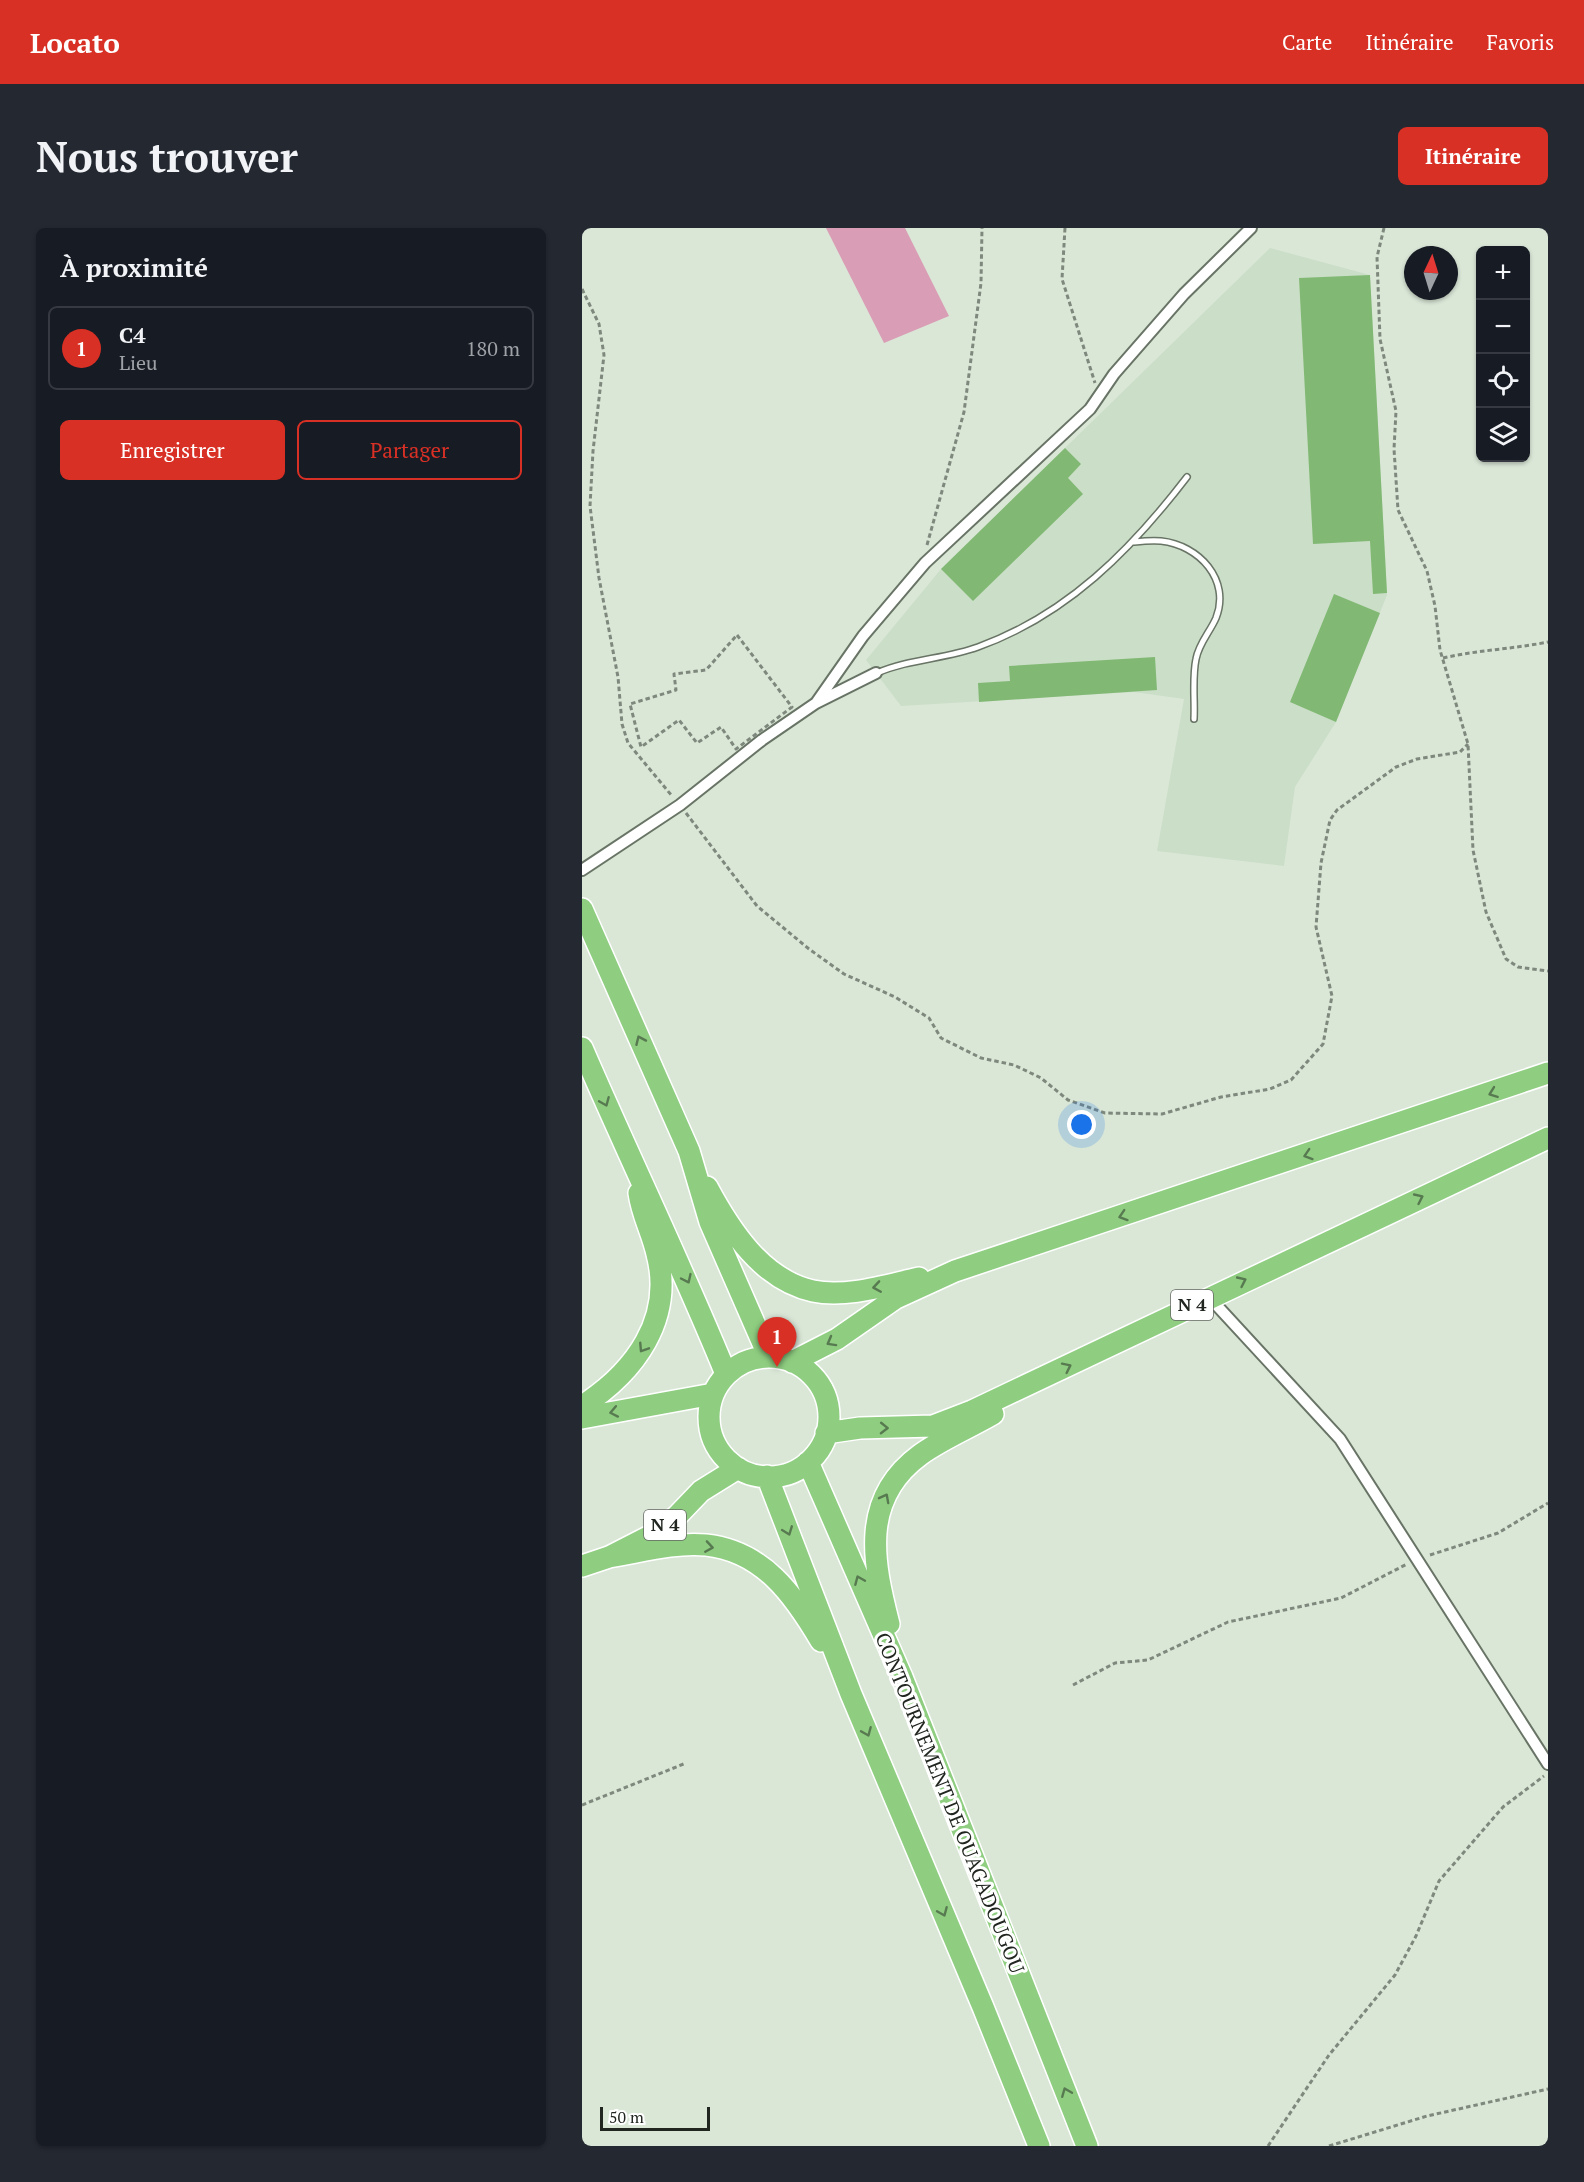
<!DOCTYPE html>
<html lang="fr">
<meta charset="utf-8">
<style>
body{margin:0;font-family:"PT Serif",serif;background:#242831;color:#f1f3f6}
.controls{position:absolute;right:18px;top:18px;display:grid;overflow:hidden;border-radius:9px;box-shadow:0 2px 4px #0004}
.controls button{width:54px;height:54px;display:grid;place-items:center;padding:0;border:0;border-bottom:2px solid #363941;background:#171b24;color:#f1f3f6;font:30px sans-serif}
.compass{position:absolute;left:822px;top:18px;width:54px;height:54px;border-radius:50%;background:#171b24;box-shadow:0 2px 4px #0004;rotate:4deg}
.scale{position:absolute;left:18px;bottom:15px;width:110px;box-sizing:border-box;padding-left:6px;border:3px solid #212620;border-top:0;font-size:16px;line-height:21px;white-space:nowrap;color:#212620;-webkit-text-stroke:4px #fff;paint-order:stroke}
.you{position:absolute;left:500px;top:897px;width:21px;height:21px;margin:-15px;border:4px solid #fff;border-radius:50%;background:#1a73e8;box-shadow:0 0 0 9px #1a73e833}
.badge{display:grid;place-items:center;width:39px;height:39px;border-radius:50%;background:#d93025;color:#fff;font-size:20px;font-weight:700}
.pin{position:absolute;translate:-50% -50px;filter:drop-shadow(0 2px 3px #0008)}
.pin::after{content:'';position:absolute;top:32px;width:21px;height:18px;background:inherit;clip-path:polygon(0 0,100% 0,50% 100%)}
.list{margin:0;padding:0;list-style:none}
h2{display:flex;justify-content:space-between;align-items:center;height:78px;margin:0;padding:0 24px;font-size:26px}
h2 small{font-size:20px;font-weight:400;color:#9ea1a6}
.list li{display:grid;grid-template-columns:39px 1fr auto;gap:18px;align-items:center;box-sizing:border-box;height:84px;margin:0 12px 12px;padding:0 12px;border:2px solid #363941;border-radius:9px}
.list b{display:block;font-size:22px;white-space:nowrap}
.list p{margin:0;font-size:20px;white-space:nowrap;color:#9ea1a6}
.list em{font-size:20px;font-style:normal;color:#9ea1a6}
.actions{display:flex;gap:12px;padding:18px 24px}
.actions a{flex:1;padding:14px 0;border:2px solid #d93025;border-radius:9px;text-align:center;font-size:21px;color:#d93025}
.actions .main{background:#d93025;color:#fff}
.icon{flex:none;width:33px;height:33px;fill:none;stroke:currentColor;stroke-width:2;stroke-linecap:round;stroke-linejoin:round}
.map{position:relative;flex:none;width:966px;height:1918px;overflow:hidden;border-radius:9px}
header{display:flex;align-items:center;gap:36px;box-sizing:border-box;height:84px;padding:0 30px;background:#d93025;color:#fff}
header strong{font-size:28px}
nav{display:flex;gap:33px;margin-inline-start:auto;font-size:21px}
.intro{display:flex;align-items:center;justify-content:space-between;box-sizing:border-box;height:144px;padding:0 36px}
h1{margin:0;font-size:42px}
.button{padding:15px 27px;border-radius:9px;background:#d93025;color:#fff;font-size:21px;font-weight:700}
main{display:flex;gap:36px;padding:0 36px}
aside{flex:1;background:#171b24;border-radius:9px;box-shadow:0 2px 4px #0004}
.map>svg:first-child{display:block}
.built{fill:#cbdec7}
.green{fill:#d99db5}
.building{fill:#81b974}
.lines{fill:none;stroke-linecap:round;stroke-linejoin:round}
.lane-casing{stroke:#687465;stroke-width:8}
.street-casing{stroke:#687465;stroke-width:14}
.highway-casing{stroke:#fff;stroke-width:24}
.path{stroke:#7f887d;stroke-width:3;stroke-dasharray:4.5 3;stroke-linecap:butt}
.lane{stroke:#fff;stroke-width:5}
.street{stroke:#fff;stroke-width:10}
.highway{stroke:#8fce81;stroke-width:21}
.oneway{stroke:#587a50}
.labels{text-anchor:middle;stroke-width:6;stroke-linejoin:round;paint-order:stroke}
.shield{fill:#fff;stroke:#646763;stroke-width:1.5}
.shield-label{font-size:18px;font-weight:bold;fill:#212620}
.street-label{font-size:20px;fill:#212620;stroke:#fff}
</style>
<header>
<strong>Locato</strong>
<nav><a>Carte</a><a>Itinéraire</a><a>Favoris</a></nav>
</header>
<div class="intro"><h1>Nous trouver</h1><a class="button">Itinéraire</a></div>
<main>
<aside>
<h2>À proximité<small></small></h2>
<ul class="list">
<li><span class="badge">1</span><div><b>C4</b><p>Lieu</p></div><em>180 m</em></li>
</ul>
<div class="actions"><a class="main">Enregistrer</a><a>Partager</a></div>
</aside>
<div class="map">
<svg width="966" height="1918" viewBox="0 0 966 1918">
<rect width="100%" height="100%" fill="#dae7d7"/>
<path class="built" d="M688 20 788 47 805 367 754 494 713 559 702 638 575 623 602 471 552 464 319 478 284 432 359 341Z"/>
<path class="green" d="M244 0H323L367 88 302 115Z"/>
<path class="building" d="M788 47 805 365 791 366 788 313 731 316 717 50Z
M483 220 499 236 486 250 501 266 391 373 359 341Z
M752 366 798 385 754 494 708 474Z
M573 429 575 462 397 474 396 455 428 453 427 438Z"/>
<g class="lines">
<g class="lane-casing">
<path id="lane" d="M552 314C561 313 571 312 579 313 617 317 649 352 634 390 628 404 617 415 614 431 610 450 613 472 612 491
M295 445C327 431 363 431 396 419 485 387 549 322 605 249"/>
</g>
<g class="street-casing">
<path id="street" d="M234 475 281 408 343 335 508 181 532 146 602 66 669 0
M0 642 98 577 180 512 234 475 294 445
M627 1069 758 1211 966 1536"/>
</g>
<g class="highway-casing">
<path id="highway" d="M0 681 107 923 128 994 187 1129
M0 820C47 929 99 1036 144 1146
M125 959C148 1002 180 1052 231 1063 264 1070 305 1057 337 1050
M127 1189a60 60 0 1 1 120 0a60 60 0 1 1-120 0Z
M210 1134 255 1111 314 1070 373 1043 966 845
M0 1178C53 1144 92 1091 75 1026 70 1004 60 987 57 965
M0 1190 131 1166
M244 1205 278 1200 351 1198 390 1183 966 910
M226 1234 320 1449 505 1918
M185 1248 269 1466 401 1779 457 1918
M27 1329C58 1324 92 1314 124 1317 181 1323 212 1367 239 1413
M0 1338 27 1329 70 1307 95 1288 119 1263 156 1240
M307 1396C291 1334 278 1271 338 1227 360 1211 387 1200 411 1186"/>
</g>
<path class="path" d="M483 0 480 51 513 155
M802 0 795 29 798 111 814 183 812 221 816 282 845 343 853 378 858 422 886 516 891 622 904 684 924 731 936 739 966 743
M0 61 17 96 22 127 11 223 8 278 17 350 36 449 40 496 46 515 90 568
M345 317 382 184 399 55 400 0
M155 407 210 479 154 521 139 499 115 515 97 492 59 519 48 476 94 462 92 446 124 442Z
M861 430C896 422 931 421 966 414
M104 585 175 678 227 721 262 746 313 769 347 790 359 810 399 830 432 837 459 850 486 872 523 885 580 886 639 869 688 861 709 852 741 816 750 768 734 699 739 635 748 592 755 582 814 539 835 531 878 524 886 516
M848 1327 916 1305 966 1275
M491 1457 533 1435 566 1432 646 1394 759 1370 825 1336
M0 1577 104 1535
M686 1918 747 1827 813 1747 834 1708 857 1653 921 1579 962 1548
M747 1918 845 1888 966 1861"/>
<use href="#lane" class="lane"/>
<use href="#street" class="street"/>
<use href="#highway" class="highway"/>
</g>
<defs><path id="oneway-chevron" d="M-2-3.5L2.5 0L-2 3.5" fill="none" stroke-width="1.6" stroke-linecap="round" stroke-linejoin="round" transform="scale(1.5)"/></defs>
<g class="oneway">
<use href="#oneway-chevron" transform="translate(58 812) rotate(-114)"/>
<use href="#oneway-chevron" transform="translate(911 865) rotate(160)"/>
<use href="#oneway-chevron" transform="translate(23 874) rotate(67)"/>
<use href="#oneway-chevron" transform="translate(726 927) rotate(162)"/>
<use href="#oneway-chevron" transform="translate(837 970) rotate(-25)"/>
<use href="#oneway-chevron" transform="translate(541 988) rotate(162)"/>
<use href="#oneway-chevron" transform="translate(105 1051) rotate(65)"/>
<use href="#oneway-chevron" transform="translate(660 1053) rotate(-25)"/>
<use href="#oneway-chevron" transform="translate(295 1059) rotate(171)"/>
<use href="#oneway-chevron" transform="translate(249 1114) rotate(151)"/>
<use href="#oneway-chevron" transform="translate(61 1120) rotate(123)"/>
<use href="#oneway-chevron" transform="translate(485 1139) rotate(-26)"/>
<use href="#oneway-chevron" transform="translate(32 1184) rotate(169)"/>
<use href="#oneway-chevron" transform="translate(302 1200) rotate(1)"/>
<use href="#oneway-chevron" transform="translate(303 1270) rotate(-62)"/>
<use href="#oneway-chevron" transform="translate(206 1303) rotate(69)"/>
<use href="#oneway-chevron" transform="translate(127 1319) rotate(9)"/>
<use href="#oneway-chevron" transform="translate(277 1352) rotate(-113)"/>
<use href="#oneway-chevron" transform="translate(285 1504) rotate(67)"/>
<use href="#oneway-chevron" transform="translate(361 1684) rotate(67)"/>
<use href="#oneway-chevron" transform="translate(484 1864) rotate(-112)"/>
</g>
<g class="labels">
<g class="shield">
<rect x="589" y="1062" width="42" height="30" rx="4.5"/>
<rect x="62" y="1282" width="42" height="30" rx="4.5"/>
</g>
<g class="shield-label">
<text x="610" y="1083">N 4</text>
<text x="83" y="1303">N 4</text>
</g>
<g class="street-label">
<text transform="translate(368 1575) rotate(68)" y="7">CONTOURNEMENT DE OUAGADOUGOU</text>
</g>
</g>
</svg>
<div class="controls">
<button>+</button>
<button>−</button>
<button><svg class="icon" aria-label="locate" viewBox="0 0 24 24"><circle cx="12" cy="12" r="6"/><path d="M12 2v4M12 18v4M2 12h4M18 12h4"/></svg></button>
<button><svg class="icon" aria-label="layers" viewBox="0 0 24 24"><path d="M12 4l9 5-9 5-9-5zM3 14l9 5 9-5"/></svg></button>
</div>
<svg class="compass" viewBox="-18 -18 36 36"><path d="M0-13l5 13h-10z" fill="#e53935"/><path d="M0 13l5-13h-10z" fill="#9ea1a6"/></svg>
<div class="scale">50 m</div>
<div class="you"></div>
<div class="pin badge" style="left:195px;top:1139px">1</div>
</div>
</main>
